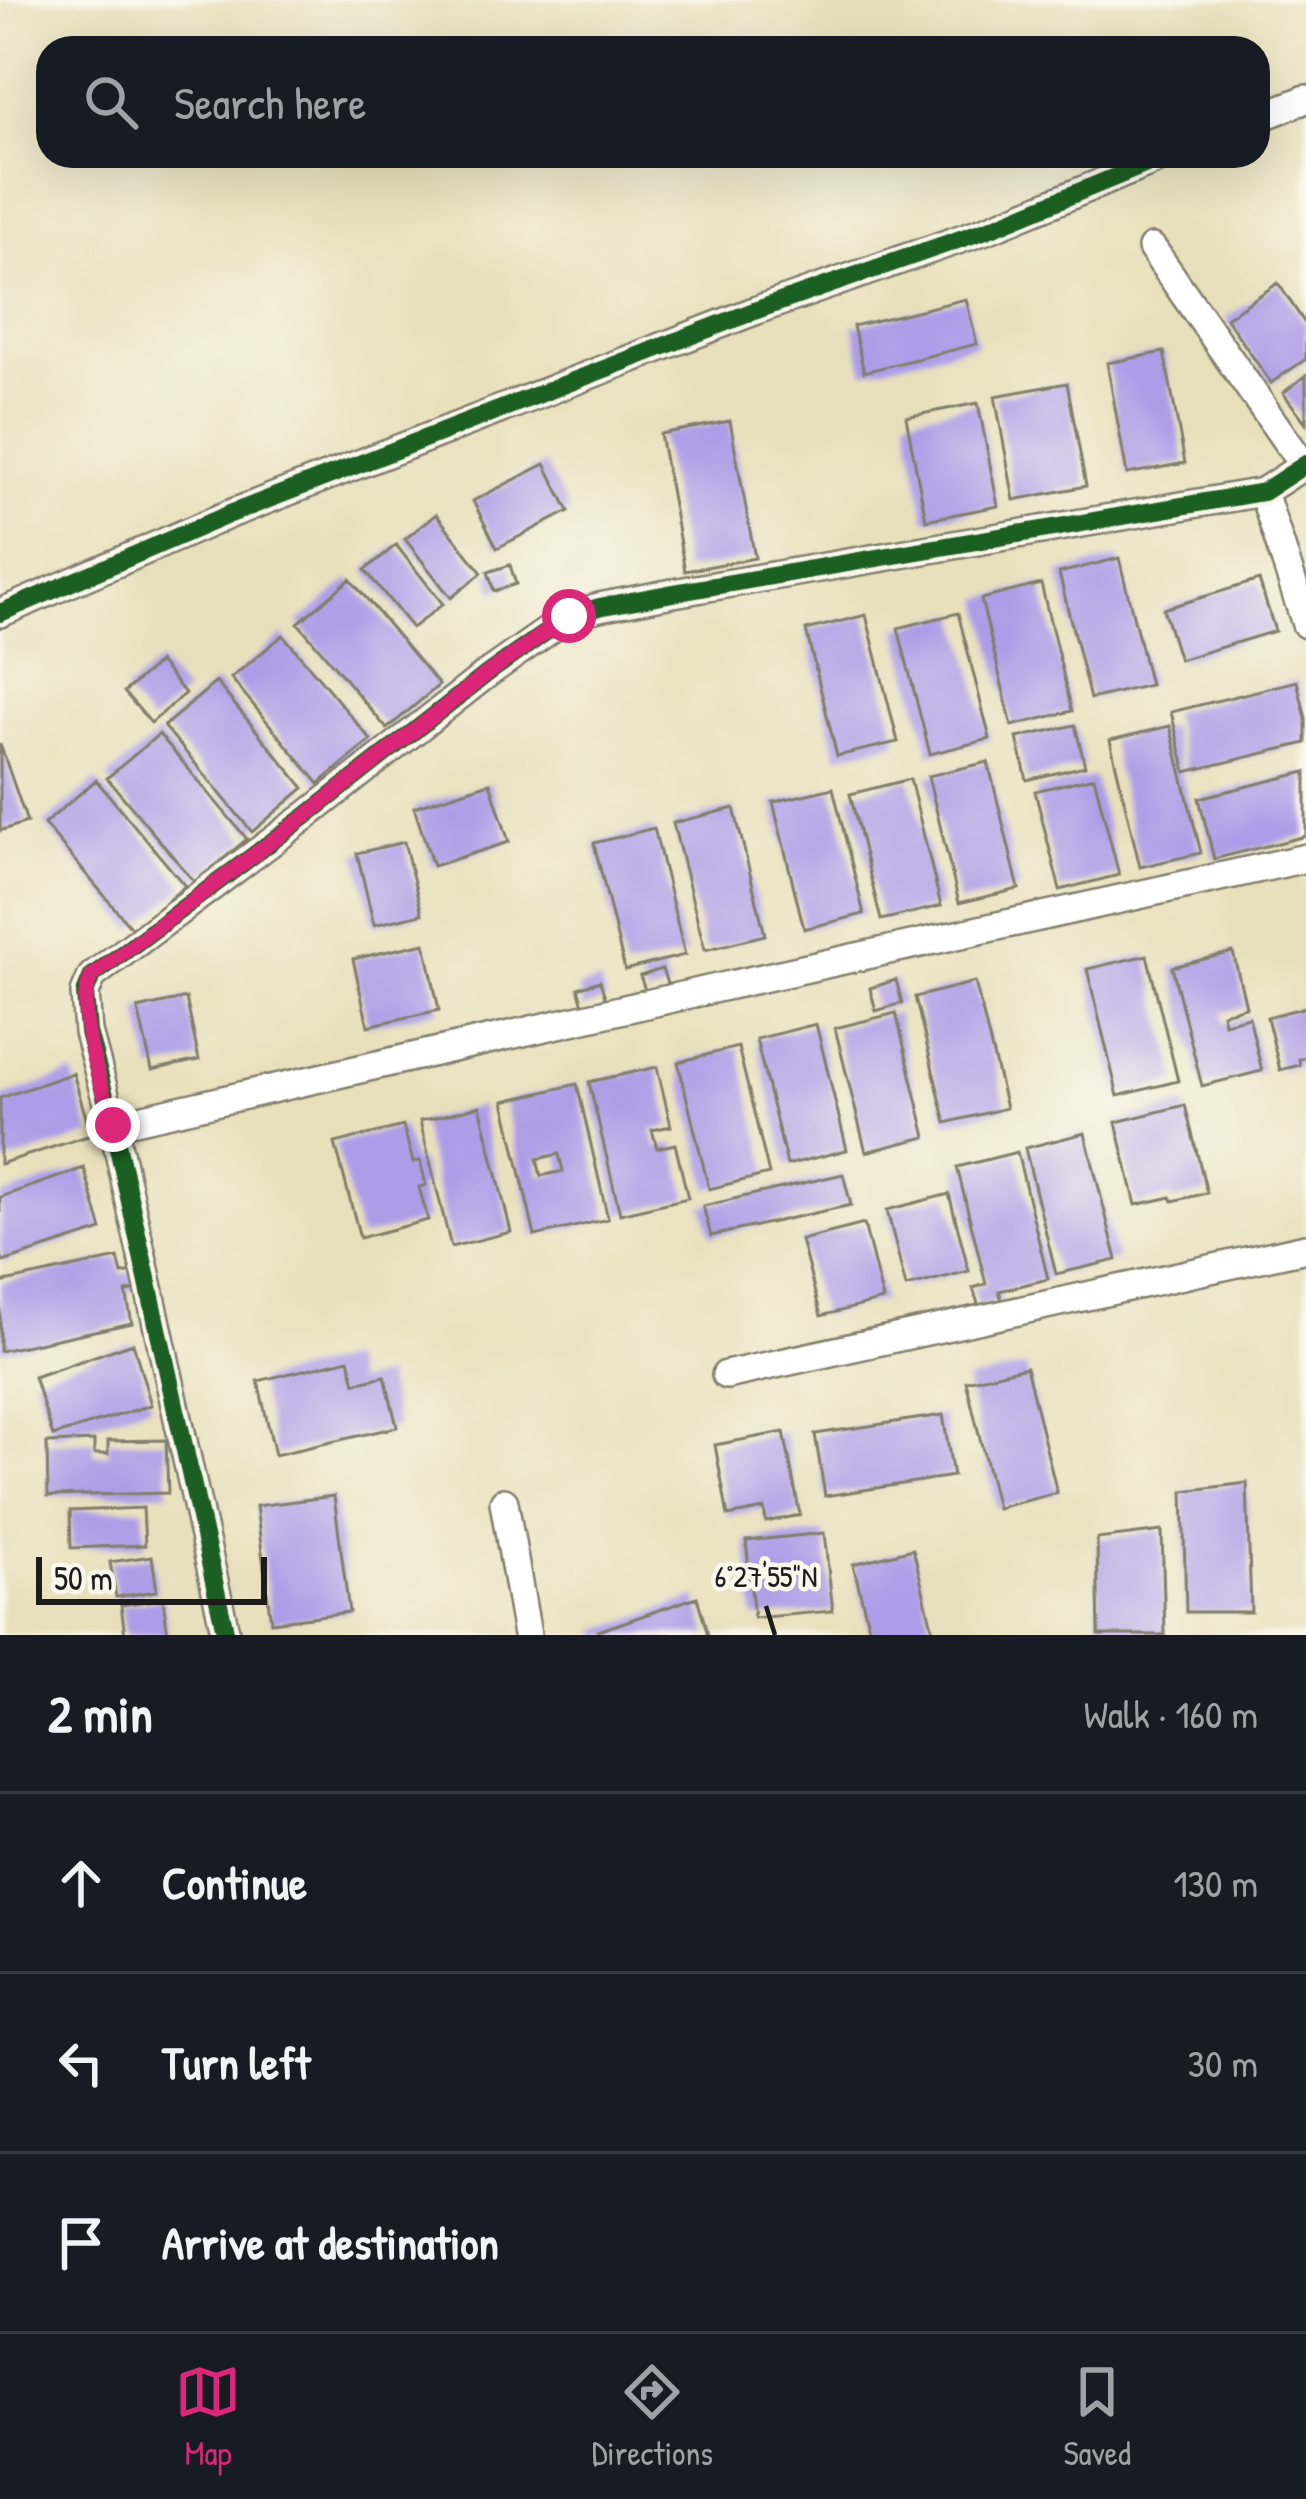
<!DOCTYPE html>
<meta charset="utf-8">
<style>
body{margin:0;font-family:"Patrick Hand",sans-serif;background:#242831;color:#f1f3f6}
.scale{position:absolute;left:36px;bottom:30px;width:231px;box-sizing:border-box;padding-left:12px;border:6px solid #1c1c1c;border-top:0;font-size:33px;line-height:42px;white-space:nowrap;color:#1c1c1c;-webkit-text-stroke:9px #fbf7ec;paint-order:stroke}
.stop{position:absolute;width:36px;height:36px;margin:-27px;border:9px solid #db2777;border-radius:50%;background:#fff}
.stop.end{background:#db2777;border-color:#fff;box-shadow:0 3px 12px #0008}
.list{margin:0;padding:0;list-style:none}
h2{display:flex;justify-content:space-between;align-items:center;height:156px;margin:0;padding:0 48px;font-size:51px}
h2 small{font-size:39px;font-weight:400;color:#9ea1a6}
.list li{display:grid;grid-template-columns:78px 1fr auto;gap:36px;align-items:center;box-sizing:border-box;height:180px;padding:0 48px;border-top:3px solid #363941}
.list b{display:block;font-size:45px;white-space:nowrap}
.list em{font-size:39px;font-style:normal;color:#9ea1a6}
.icon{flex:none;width:66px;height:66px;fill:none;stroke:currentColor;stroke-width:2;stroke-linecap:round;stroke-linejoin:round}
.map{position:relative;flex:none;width:1306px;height:1635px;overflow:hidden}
.search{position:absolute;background:#171b24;box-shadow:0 12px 48px #0002;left:36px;right:36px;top:36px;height:132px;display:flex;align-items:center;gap:30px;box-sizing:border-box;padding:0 42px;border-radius:36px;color:#9ea1a6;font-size:45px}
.sheet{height:696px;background:#171b24}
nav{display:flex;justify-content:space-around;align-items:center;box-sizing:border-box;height:168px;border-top:3px solid #363941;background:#171b24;font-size:33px;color:#9ea1a6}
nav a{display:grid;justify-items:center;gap:6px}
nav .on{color:#db2777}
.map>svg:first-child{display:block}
.building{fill:#ad9ce7;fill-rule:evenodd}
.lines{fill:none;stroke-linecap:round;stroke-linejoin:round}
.minor-casing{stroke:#827e6c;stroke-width:32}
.minor{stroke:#fff;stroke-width:27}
.cycleway-casing{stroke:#fbf7ec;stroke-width:26}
.cycleway{stroke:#1b5e20;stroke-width:18}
.route{stroke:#db2777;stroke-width:15}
.ticks{fill:none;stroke:#1c1c1c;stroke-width:4.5}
.ticks-label{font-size:30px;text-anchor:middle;fill:#1c1c1c;stroke:#fbf7ec;stroke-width:9;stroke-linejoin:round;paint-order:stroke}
</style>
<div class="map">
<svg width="1306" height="1635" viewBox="0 0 1306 1635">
<rect width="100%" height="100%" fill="#fbf7ec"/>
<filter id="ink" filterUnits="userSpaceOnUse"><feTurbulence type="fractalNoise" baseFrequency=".00833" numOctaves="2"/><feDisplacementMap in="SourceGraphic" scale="24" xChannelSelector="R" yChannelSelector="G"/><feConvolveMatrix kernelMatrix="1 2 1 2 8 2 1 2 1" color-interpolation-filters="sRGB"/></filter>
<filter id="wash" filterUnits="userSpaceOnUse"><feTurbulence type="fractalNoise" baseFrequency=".004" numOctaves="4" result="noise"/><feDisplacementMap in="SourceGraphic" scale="48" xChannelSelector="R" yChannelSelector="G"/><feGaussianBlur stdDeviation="2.7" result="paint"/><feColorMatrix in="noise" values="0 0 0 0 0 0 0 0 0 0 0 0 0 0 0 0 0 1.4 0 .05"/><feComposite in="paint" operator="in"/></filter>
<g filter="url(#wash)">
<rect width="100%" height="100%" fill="#e8e0bc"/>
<g id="blocks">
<path class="building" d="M1278 283 1306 325V359L1271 383 1226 318Z
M966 299 977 344 864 372 853 326Z
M1164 352 1185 463 1127 474 1107 363Z
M1306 375V423L1283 393Z
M1067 383 1086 486 1014 500 995 396Z
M978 403 998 506 926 520 906 417Z
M730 421 755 558 685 571 660 434Z
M545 464 569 511 497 548 473 501Z
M436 514 482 573 451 598 405 539Z
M396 545 443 604 412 628 365 570Z
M1119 558 1150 685 1090 699 1059 573Z
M510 565 516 584 494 591 488 572Z
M350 579 439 685 387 729 298 623Z
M1259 580 1275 631 1179 660 1163 609Z
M1041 584 1072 711 1012 726 981 599Z
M958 613 990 739 930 754 898 628Z
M866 615 898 742 837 756 806 630Z
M283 635 371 740 319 784 231 678Z
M159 662 185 693 151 723 124 692Z
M1297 681 1306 719V743L1186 772 1171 712Z
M216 682 304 788 252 832 164 726Z
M1075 725 1085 766 1027 780 1017 738Z
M1170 726 1201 853 1140 867 1110 740Z
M159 734 247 839 195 883 107 778Z
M0 744 27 822 0 831Z
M988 762 1019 889 959 903 928 776Z
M1306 772V836L1214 859 1199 798Z
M1094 777 1119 875 1060 890 1035 791Z
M910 779 941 906 881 920 850 794Z
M96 780 185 886 133 930 44 824Z
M490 783 509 842 433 866 414 807Z
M833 788 864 914 804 929 773 802Z
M734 808 765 935 705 950 673 823Z
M654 828 685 955 625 970 594 843Z
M404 842 422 914 374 925 357 853Z
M425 943 439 1010 368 1026 353 959Z
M1233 952 1246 1007 1222 1013 1224 1023 1249 1017 1262 1071 1202 1086 1172 967Z
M1147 955 1178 1081 1118 1096 1087 969Z
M662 969 669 989 647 996 640 976Z
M896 980 902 1003 876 1011 870 988Z
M600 981 606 1000 584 1008 578 988Z
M975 982 1006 1108 946 1123 915 997Z
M186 998 199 1060 152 1070 138 1009Z
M1306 1007V1057L1299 1059 1300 1065 1280 1070 1267 1017Z
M896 1013 926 1137 866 1152 835 1028Z
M816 1024 847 1150 787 1165 756 1039Z
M738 1047 769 1174 709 1189 678 1062Z
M657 1067 671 1126 652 1130 657 1148 675 1144 688 1198 620 1214 589 1082Z
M73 1073 91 1135 0 1164V1098Z
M577 1084 608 1219 535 1236 504 1101ZM559 1154 563 1171 541 1176 537 1159Z
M1185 1105 1207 1193 1173 1201 1171 1197 1136 1205 1116 1122Z
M480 1106 511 1232 451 1247 420 1121Z
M403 1126 413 1162 420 1161 426 1185 419 1187 428 1220 360 1238 335 1143Z
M1085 1133 1117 1260 1056 1274 1025 1148Z
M1017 1152 1048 1279 999 1291 1002 1300 979 1307 973 1288 986 1284 957 1167Z
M84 1168 102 1230 3 1262 0 1250V1197Z
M843 1174 851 1205 711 1236 703 1206Z
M949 1194 969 1271 906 1287 887 1210Z
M864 1224 883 1300 821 1316 801 1240Z
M118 1258 122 1274 133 1272 137 1290 126 1292 132 1323 0 1351V1283Z
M133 1343 151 1405 53 1436 34 1377Z
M349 1359 355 1383 385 1376 397 1427 275 1455 258 1381Z
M1026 1367 1057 1493 997 1508 966 1381Z
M943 1415 953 1476 825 1496 815 1434Z
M784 1432 800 1515 766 1522 764 1509 728 1516 715 1445Z
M166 1440 168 1493 48 1496 47 1443 94 1441V1454H108V1441Z
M1247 1483 1251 1612H1186L1183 1491Z
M334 1496 349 1612 271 1622 256 1506Z
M143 1508 145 1545 71 1548 70 1511Z
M1162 1531 1165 1635H1099L1097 1539Z
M824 1533 833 1611 754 1618 746 1541Z
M913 1549 934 1635H871L853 1564Z
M152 1556 157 1591 116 1597 110 1562Z
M697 1597 708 1635H599L598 1631Z
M163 1599 168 1634 125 1635 121 1605Z"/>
</g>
</g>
<g filter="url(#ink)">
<use href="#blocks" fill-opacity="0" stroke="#827e6c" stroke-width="3"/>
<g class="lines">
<g class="minor-casing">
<path id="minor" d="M1258 118 1306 99
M1152 248 1303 465
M1263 492 1306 624
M0 613 230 514 757 310 989 229 1166 156
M113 1125 717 988 1306 858
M726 1375 1306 1248
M504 1502 527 1635
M225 1631 113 1125 88 1032 85 993 92 976 306 816 488 673 569 616 599 607 673 593 1263 492 1306 464"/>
</g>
<use href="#minor" class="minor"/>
<g class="cycleway-casing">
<path id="cycleway" d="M0 613 230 514 757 310 989 229 1166 156
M225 1631 113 1125 88 1032 85 993 92 976 306 816 488 673 569 616 599 607 673 593 1263 492 1306 464"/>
</g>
<use href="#cycleway" class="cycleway"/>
</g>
</g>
<g class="lines" filter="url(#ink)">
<path class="route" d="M113 1125C103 1087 72 1011 92 976L306 816 488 673 569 616"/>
</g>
<path class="ticks" d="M766 1606 775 1635"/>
<g class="ticks-label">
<text x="766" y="1587">6°27'55"N</text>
</g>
</svg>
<div class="scale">50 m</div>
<div class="stop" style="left:569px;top:616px"></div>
<div class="stop end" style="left:113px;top:1125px"></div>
<div class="search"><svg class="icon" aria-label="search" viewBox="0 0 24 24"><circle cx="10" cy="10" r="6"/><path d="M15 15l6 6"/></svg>Search here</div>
</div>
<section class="sheet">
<h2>2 min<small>Walk · 160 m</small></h2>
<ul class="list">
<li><svg class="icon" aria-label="ahead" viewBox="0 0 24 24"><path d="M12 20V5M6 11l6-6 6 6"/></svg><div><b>Continue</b></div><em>130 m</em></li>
<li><svg class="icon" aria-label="left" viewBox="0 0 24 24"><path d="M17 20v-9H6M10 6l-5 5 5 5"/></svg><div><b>Turn left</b></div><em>30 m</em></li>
<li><svg class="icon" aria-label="arrive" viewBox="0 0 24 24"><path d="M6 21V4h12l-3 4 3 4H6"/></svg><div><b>Arrive at destination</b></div></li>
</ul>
</section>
<nav>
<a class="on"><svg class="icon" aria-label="map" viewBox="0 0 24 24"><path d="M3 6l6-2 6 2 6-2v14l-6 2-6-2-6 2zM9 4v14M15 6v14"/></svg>Map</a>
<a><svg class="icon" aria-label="directions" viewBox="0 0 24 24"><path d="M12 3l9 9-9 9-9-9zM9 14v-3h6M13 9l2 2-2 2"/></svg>Directions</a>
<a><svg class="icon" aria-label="saved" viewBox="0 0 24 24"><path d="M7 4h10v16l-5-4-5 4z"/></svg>Saved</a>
</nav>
